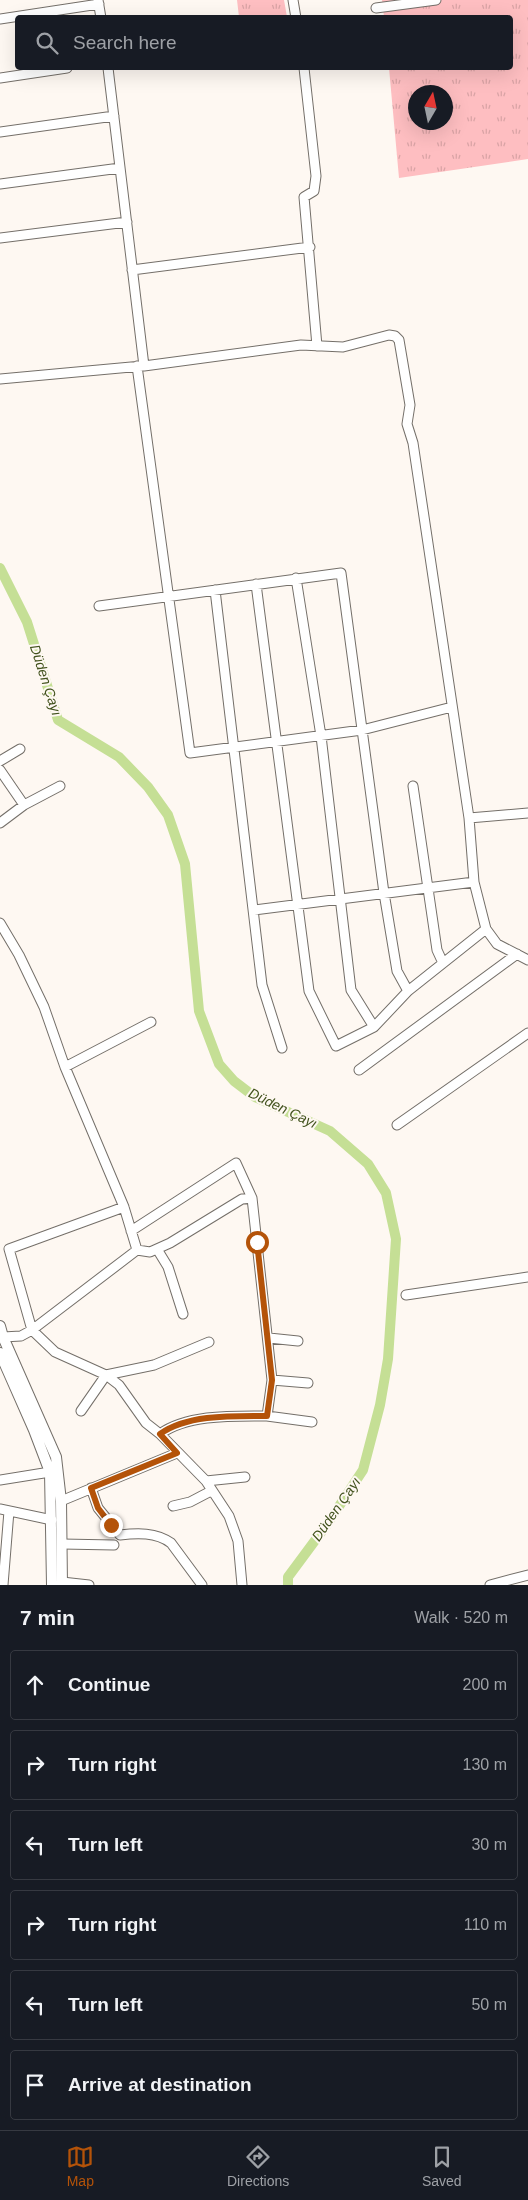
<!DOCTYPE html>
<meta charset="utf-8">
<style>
body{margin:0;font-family:Arial,sans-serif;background:#20242c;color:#f1f3f6}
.compass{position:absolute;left:408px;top:85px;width:45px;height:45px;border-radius:50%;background:#171b24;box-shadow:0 5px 20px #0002;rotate:9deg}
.stop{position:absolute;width:15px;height:15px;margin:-11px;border:4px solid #b45309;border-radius:50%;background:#fff}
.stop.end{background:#b45309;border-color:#fff;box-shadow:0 1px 5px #0008}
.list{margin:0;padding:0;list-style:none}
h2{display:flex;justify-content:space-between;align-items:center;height:65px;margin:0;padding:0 20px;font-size:21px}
h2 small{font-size:16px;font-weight:400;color:#9ea1a6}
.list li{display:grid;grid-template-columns:32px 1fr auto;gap:15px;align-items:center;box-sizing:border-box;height:70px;margin:0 10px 10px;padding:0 10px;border:1px solid #363941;border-radius:5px}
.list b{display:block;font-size:19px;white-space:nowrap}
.list em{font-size:16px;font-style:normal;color:#9ea1a6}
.icon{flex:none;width:28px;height:28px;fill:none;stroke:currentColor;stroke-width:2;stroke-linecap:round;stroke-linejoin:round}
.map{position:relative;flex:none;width:528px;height:1585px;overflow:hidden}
.search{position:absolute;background:#171b24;box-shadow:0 5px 20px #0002;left:15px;right:15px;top:15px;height:55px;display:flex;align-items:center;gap:12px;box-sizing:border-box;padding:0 18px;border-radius:5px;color:#9ea1a6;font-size:19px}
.sheet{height:545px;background:#171b24}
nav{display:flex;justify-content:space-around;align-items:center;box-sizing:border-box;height:70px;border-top:1px solid #363941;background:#171b24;font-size:14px;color:#9ea1a6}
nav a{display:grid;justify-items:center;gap:2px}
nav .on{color:#b45309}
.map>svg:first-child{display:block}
.grass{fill:url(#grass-tufts);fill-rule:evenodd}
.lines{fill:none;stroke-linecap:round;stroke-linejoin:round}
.river{stroke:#c5df95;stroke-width:10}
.minor-casing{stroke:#746f69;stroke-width:11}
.major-casing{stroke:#746f69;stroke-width:12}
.minor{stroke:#fff;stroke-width:9}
.major{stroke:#fff;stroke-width:10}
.route{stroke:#b45309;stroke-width:6}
.labels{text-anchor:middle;stroke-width:4;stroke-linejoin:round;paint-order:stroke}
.water-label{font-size:14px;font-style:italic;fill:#42521d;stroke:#fef8f2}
</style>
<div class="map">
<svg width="528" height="1585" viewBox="0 0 528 1585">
<defs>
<pattern id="grass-tufts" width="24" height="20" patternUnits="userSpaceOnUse" patternTransform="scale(1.25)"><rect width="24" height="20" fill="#febec1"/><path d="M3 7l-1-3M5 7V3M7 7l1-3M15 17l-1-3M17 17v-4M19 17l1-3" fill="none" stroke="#d9a3a5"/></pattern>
</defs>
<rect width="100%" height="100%" fill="#fef8f2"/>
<path class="grass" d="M237 0H284L287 17H239Z
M382 0H528V159L399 178 389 68H510V18L384 17ZM416 92H446V122H416Z"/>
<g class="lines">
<path class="river" d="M0 568 27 622 58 720 119 757 148 787 168 815 185 864 199 1011 219 1064 234 1081 255 1097 330 1131 368 1164 386 1193 396 1239 388 1359 380 1405 363 1470 328 1523 288 1577V1585"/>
<g class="minor-casing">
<path id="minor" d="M98 0 101 18
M293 0 296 18
M376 8 436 0
M0 19 99 4
M108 68 144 366 301 345 343 347 389 335 395 336 399 340 410 405 407 424 413 443 469 818 474 882 486 929 497 944 528 960
M304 68 316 176 314 191 304 197 317 346
M0 78 67 68
M0 132 114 116
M0 184 120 168
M0 238 127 222
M132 270 310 247
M137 366 190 753 362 730 452 707
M0 379 142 366
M296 578 321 736 351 990 374 1027
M256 584 309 991 336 1046 374 1027 408 991 486 929
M215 590 262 985 282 1048
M99 606 341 573 384 893 397 971 408 991
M0 761 20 749
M0 770 24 805
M413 786 437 950 443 963
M469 818 528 813
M0 823 24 805 60 786
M254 910 474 882
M0 923 19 955 44 1007 65 1067 124 1207 137 1250 32 1330 21 1336 3 1337
M65 1067 151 1022
M359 1070 517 954
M397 1125 528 1033
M124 1207 9 1249 32 1330 55 1352 106 1375 119 1385 146 1423 160 1434 206 1481 229 1516 238 1541 242 1585
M131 1231 236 1163 252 1198 272 1380 267 1416C234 1416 188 1414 160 1434
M157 1249 168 1267 183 1314
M137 1250 150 1252 170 1243 242 1199 252 1198
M406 1295 528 1277
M269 1338 298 1341
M272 1380 308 1383
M81 1411 106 1375 154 1365 209 1342
M267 1416 312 1422
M0 1480 50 1472
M206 1481 245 1477
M91 1488 98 1508 120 1535C137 1533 156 1532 171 1543L202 1585
M61 1501 177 1453
M173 1506 190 1502 211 1491
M0 1509 52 1520
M62 1544 114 1545
M62 1582 89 1585
M3 1585 9 1511
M490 1585 528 1575"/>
</g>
<g class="major-casing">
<path id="major" d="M0 1326 3 1337 56 1457 61 1501 62 1585
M0 1353 34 1430 50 1472 52 1585"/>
</g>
<use href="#minor" class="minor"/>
<use href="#major" class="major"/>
</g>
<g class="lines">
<path class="route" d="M111 1525 98 1508 91 1488 177 1453 160 1434C188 1414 234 1416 267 1416L272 1380 257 1242"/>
</g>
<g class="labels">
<g class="water-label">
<text transform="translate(46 680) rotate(72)" y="5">Düden Çayı</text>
<text transform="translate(283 1108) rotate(26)" y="5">Düden Çayı</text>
<text transform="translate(336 1509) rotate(-55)" y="5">Düden Çayı</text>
</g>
</g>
</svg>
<svg class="compass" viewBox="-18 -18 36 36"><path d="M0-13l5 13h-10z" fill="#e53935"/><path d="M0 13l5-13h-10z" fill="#9ea1a6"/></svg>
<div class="stop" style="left:257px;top:1242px"></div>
<div class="stop end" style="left:111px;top:1525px"></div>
<div class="search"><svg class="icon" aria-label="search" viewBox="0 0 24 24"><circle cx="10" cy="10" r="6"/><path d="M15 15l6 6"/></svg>Search here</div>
</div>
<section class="sheet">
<h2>7 min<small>Walk · 520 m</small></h2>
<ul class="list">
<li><svg class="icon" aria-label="ahead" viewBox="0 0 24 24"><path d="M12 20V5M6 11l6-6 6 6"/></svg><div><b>Continue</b></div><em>200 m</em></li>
<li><svg class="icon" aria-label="right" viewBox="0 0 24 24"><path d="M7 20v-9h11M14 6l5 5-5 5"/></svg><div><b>Turn right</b></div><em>130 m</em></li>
<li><svg class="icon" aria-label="left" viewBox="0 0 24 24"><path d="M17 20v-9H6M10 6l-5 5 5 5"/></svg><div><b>Turn left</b></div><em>30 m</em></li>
<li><svg class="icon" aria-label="right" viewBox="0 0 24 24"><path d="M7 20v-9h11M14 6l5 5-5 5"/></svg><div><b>Turn right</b></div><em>110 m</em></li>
<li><svg class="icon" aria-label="left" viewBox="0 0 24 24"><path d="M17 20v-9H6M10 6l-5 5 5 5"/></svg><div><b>Turn left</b></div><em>50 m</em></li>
<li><svg class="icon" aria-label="arrive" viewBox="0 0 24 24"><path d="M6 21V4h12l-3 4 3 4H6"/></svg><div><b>Arrive at destination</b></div></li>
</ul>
</section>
<nav>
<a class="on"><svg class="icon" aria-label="map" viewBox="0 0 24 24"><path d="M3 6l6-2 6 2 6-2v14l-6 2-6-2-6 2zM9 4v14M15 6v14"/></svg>Map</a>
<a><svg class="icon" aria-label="directions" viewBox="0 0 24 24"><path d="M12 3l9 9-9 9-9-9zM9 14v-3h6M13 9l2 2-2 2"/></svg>Directions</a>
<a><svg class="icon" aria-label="saved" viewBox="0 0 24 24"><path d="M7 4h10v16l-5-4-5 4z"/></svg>Saved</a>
</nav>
